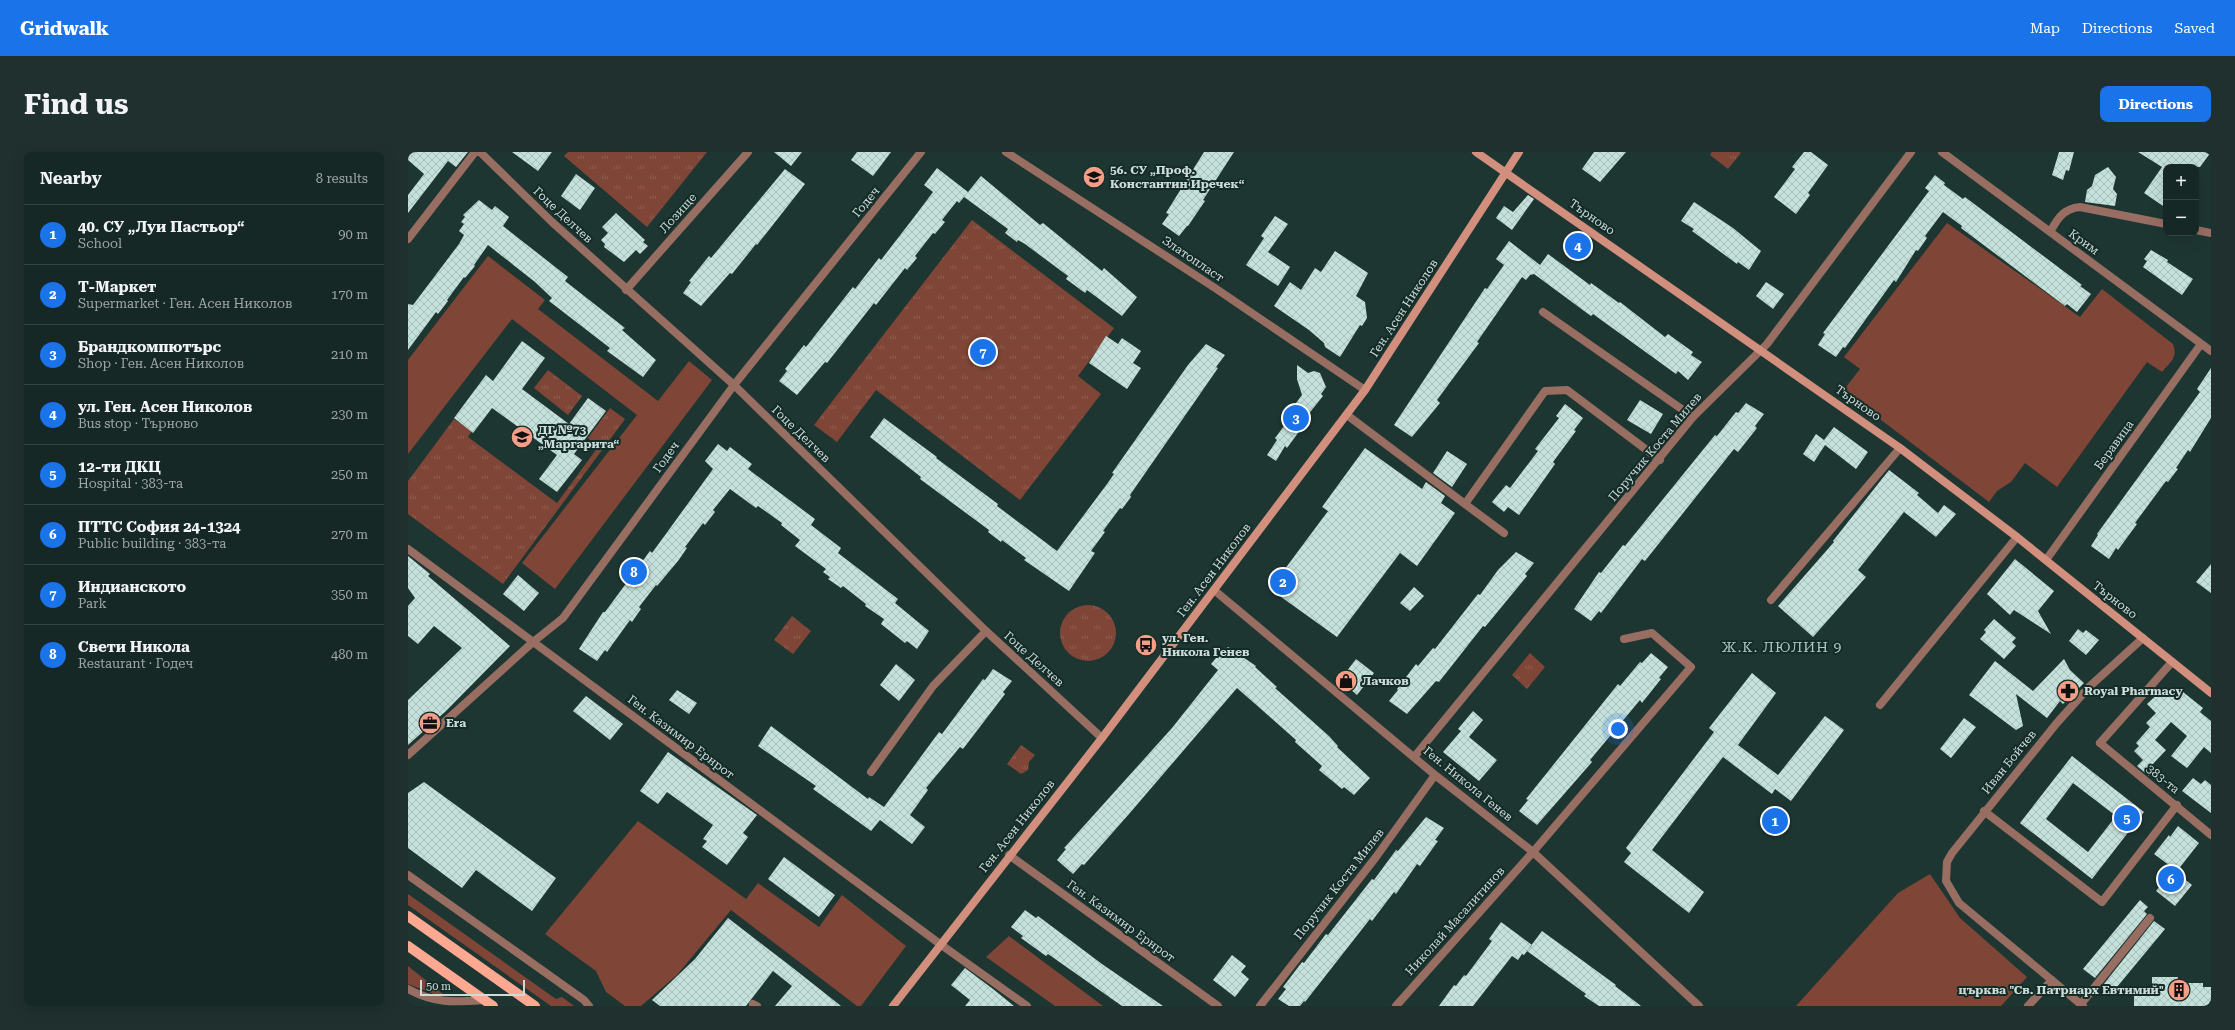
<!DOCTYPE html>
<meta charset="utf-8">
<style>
body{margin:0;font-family:"Roboto Serif",serif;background:#1f302e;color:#f1f3f6}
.controls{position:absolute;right:12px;top:12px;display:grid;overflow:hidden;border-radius:8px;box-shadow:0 4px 16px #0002}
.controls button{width:36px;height:36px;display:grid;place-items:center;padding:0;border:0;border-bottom:1px solid #354443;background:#162826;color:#f1f3f6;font:20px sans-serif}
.scale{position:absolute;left:12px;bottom:10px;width:105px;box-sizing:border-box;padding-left:4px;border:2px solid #cedcd9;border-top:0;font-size:11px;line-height:14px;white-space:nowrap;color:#cedcd9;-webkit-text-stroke:3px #142c28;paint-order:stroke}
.you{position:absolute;left:1210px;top:577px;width:14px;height:14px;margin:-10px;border:3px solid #fff;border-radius:50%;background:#1a73e8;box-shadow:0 0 0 6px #1a73e833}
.badge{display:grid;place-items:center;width:26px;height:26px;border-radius:50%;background:#1a73e8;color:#fff;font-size:13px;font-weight:700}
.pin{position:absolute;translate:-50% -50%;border:2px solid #fff;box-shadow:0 1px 4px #0006}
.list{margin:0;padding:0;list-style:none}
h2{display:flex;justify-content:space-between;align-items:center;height:52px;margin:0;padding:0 16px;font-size:17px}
h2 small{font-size:13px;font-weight:400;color:#9ea6a7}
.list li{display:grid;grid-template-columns:26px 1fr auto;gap:12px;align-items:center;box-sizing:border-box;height:60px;padding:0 16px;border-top:1px solid #354443}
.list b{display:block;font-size:15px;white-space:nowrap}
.list p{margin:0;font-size:13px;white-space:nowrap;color:#9ea6a7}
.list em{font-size:13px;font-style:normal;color:#9ea6a7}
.map{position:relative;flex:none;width:1803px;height:854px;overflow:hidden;border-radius:8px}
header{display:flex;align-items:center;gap:24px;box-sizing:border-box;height:56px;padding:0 20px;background:#1a73e8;color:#fff}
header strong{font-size:19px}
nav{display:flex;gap:22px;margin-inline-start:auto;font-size:14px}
.intro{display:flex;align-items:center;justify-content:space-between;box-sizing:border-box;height:96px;padding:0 24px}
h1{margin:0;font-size:28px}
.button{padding:10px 18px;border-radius:8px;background:#1a73e8;color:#fff;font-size:14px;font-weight:700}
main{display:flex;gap:24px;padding:0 24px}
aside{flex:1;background:#162826;border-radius:8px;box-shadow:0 4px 16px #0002}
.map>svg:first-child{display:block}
.green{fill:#7f4536}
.park{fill:url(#park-tufts)}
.building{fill:url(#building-cross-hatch);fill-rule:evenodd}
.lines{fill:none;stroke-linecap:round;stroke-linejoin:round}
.lane{stroke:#986d62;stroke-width:8}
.street{stroke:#986d62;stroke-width:8}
.secondary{stroke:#d28f7d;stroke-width:8}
.primary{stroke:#ffa891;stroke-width:10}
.labels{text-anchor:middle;stroke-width:4;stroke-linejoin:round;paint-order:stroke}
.poi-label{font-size:12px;font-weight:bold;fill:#cedcd9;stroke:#142c28;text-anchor:start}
.street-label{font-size:12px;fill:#cedcd9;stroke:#142c28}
.quarter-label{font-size:14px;letter-spacing:1px;fill:#adc9c3;stroke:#142c28}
</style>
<header>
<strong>Gridwalk</strong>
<nav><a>Map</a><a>Directions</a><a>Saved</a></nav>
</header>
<div class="intro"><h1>Find us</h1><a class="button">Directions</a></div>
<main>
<aside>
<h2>Nearby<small>8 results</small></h2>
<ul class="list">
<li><span class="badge">1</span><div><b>40. СУ „Луи Пастьор“</b><p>School</p></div><em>90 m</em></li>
<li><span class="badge">2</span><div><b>Т-Маркет</b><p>Supermarket · Ген. Асен Николов</p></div><em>170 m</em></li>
<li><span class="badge">3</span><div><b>Брандкомпютърс</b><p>Shop · Ген. Асен Николов</p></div><em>210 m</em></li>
<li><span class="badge">4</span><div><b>ул. Ген. Асен Николов</b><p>Bus stop · Търново</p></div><em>230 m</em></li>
<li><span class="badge">5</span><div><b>12-ти ДКЦ</b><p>Hospital · 383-та</p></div><em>250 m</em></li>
<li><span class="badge">6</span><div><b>ПТТС София 24-1324</b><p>Public building · 383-та</p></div><em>270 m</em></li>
<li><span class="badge">7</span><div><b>Индианското</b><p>Park</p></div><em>350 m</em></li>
<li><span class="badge">8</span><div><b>Свети Никола</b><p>Restaurant · Годеч</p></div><em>480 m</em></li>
</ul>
</aside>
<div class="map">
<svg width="1803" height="854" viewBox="0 0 1803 854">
<defs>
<pattern id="park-tufts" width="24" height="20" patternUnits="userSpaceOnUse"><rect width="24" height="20" fill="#7f4536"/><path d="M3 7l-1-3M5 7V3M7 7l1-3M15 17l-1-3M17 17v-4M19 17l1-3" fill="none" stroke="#905f52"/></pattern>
<pattern id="building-cross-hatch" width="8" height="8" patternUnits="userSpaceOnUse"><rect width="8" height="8" fill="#c4e0da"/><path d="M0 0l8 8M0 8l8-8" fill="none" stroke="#a9c0bb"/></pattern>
</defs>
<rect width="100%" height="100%" fill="#1e3632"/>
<path class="green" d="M1539 71 1672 165 1694 137 1765 192C1770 205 1763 210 1754 220L1739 210 1649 335 1617 311 1603 330 1589 339 1581 350 1435 239 1452 217 1436 205Z
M80 104 137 148 130 157 250 249 281 209 304 228 147 437 114 411 229 263 104 167 0 302V208Z
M230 669 338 747 350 731 411 775 434 743 498 794 453 854H449L323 758 269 823 233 854H217L198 840 188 819 137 782Z
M1522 722 1552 766 1619 825 1593 854H1388L1490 741Z
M0 742 148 847 154 845 166 854H143L0 753Z
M601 784 695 854H647L578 805Z
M0 814 36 843 26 842 0 832Z"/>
<path class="park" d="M160 0H299L239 75 156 4Z
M1304 0H1331L1333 1 1320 17 1302 3Z
M564 68 706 176 670 224 693 242 612 348 468 238 429 290 406 273Z
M140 218 174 244 160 263 126 236Z
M202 256 217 267 95 432 0 362V329L46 267 64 279 60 285 149 351 190 295 180 286Z
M652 481a28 28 0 1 1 56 0a28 28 0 1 1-56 0Z
M384 464 403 479 385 502 366 488Z
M1122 501 1137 515 1119 537 1104 523Z
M613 593 627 603 621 610 620 618 613 622 599 612Z"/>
<path class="building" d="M0 0H60L48 15 40 9 0 61V43L16 22 0 8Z
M104 0H144L130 19Z
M366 0H394L383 14Z
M449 0H483L465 24 443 8Z
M796 0H826L795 48 797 49 780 74H779L771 84 754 72 761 62 758 61Z
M1186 0H1218L1192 30 1174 17Z
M1396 0H1403L1420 13 1400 41 1402 43 1388 62 1366 45 1387 17 1384 15Z
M1651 0H1666L1661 19 1658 18 1655 28 1644 23Z
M1730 0H1803L1792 15H1758V56L1736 41 1754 15Z
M1700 15 1708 25 1705 37 1709 42 1707 54 1677 50 1679 38 1684 34 1687 23Z
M529 16 560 40 573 24 632 73 635 71 694 119 696 116 729 145 714 164 679 138 677 141 658 127 660 124 617 92 610 88 609 90 597 81 600 77 556 45 551 51 549 49 534 68 537 70 527 82 525 81 507 104 509 106 499 118 497 116 468 153 466 151 419 211 417 210 389 243 371 229 379 219 377 217 396 193 398 195 445 135 447 137 471 106 473 108 510 60 525 40 516 33Z
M377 17 397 32 349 93 348 92 324 122 322 121 293 154 275 141 283 130 281 129 301 104 303 106Z
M168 22 187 36 172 58 153 44Z
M1527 23 1537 31 1536 33 1555 47 1557 45 1674 133 1672 134 1683 142 1669 160 1659 152 1657 154 1553 76 1554 74 1535 60 1517 84 1519 86 1510 99 1508 98 1488 130 1486 128 1437 196 1435 195 1428 205 1410 193 1417 182 1415 181 1521 39 1517 36Z
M1120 43 1126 47 1104 78 1088 66 1096 54 1105 60Z
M71 48 84 58 87 54 101 65 95 74 160 125 157 129 217 176 214 178 248 208 235 225 199 199 202 196 141 149 144 146 127 130 80 93 66 113 67 114 57 126 56 125 39 148 40 149 30 162 28 160 0 198V152L5 153 51 92 56 83 51 79 56 72 53 70 57 65 55 63Z
M1286 50 1325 76 1353 99 1341 118 1330 110 1329 112 1284 79 1286 77 1273 69Z
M208 61 237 88 235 90 240 94 232 102 228 98 216 110 196 95 197 92 193 88 200 81 194 75Z
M867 64 880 72 860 100 882 115 870 134 838 113 856 86 853 84Z
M1101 89 1132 113 1140 102 1182 133 1183 131 1211 151 1212 150 1257 185 1260 182 1285 200 1283 203 1294 210 1280 228 1270 219 1268 222 1185 162 1183 164 1126 122 1122 123 1118 128 1114 125 1069 190 1071 191 1029 248 1032 251 1004 285 986 273 1077 136 1079 137 1096 113 1088 107Z
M1743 98 1760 108 1759 110 1785 127 1774 143 1735 115 1739 109 1736 107Z
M927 99 960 121 948 144 957 150 959 166 954 174 952 173 932 205 917 195 916 191 901 178 866 154 882 130 893 138 907 116 913 120Z
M1358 130 1376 142 1365 157 1348 144Z
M698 184 710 192 714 186 733 199 725 211 733 216 719 237 681 211Z
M114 189 137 206 114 237 161 272 180 246 198 259 166 302 174 308 149 340 131 327 149 303 84 256 65 281 46 266 78 223 85 229Z
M798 192 817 203 808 215 810 216 722 343 723 345 714 357 712 356 695 379 697 380 683 399 687 401 661 439 616 408 618 406 594 388 593 390 580 380 581 378 512 327 513 325 462 285 476 266 529 305 528 306 590 352 589 354 649 399 699 332 706 322 704 321 780 213Z
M889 213 900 221 906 219 912 221 918 235 913 242 915 244 899 264 901 266 879 296 877 294 868 309 859 303 869 288 867 286 879 270 876 267 894 243 889 227Z
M1803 216V266L1782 300 1780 298 1768 316 1770 317 1760 330 1758 329 1727 371 1729 372 1710 398 1708 396 1701 407 1683 394 1690 383 1689 382 1792 240 1789 237Z
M1232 248 1255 262 1243 282 1219 268Z
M1338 251 1356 262 1347 274 1349 276 1330 300 1326 297 1237 409 1234 407 1193 461 1191 459 1183 469 1166 457 1191 420 1193 421 1215 393 1217 394 1307 283 1309 284 1328 260 1330 261Z
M1157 252 1175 266 1166 278 1168 279 1145 310 1147 312 1111 363 1100 355 1096 360 1084 350 1098 333 1102 336 1130 299 1127 297 1151 266 1148 264Z
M1426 275 1460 300 1448 317 1417 293 1406 310 1395 302 1408 282 1416 288Z
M310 292 319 299 322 295 344 312 340 317 407 367 403 373 433 396 430 401 490 447 487 451 521 479 509 497 499 489 497 491 473 472 476 467 457 454 458 452 435 434 433 436 420 427 422 425 415 420 418 417 387 394 392 388 373 373 374 371 350 354 348 356 322 337 305 358 307 360 297 373 295 371 277 395 279 396 270 409 249 434 248 433 231 455 233 457 224 470 222 468 199 500 197 498 189 509 171 497 195 460H197L242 399 244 401 305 317 297 309Z
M957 296 1014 337 1018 330 1037 344 1033 351 1047 361 1009 414 992 401 929 485 862 437 920 359 914 355Z
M1039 299 1059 312 1044 335 1025 321Z
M1481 318 1511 341 1509 343 1530 361 1536 353 1548 362 1528 385 1496 360 1450 418 1458 425 1405 485 1370 454 1426 390 1425 389Z
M1108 400 1126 411 1117 422 1119 424 1077 475 1075 474 1031 530 1028 529 999 562 981 549 990 538 989 537 1008 512 1010 514 1025 496 1027 497 1070 442 1072 443 1090 418Z
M0 404 22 422 20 424 102 494 38 559 0 593V548L54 496 26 474 10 492 0 484V454L7 446 0 436Z
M1607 407 1646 439 1630 459 1643 482 1606 458 1602 463 1579 442Z
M1803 412V441L1788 430Z
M110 423 131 441 116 459 95 442Z
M1006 435 1016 444 1002 459 992 451Z
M1586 467 1608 486 1604 490 1608 494 1596 507 1572 487 1578 480 1576 478Z
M1670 477 1675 481 1678 478 1691 488 1678 503 1661 489Z
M820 495 848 514 847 515 869 535 867 536 921 584 930 594 929 595 962 626 946 643 936 635 934 637 911 618 914 614 887 590 888 588 829 536 721 662 676 713 674 712 665 722 649 708 658 697 656 696 764 576 810 518 803 512 813 500 815 501Z
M1243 501 1260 515 1251 526 1253 527 1234 551 1232 548 1182 608 1184 610 1129 673 1111 659 1120 648 1118 647 1210 532 1212 534 1232 510 1234 511Z
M948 507 966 521 949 543 932 528Z
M1656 507 1662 518 1676 531 1655 552 1652 549 1639 566 1608 542 1615 574 1608 578 1561 543 1587 509 1625 539Z
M488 512 507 528 491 549 472 533Z
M585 517 604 529 595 540 597 542 555 597 552 595 518 636 520 638 502 663 517 675 504 692 472 668 463 679 405 637 408 634 350 594 363 574 460 647 461 645 476 655 531 580 534 582 575 527 577 528Z
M1344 521 1368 541 1330 593 1370 623 1417 564 1436 578 1383 649 1367 637 1364 642 1315 605 1244 698 1296 740 1281 761 1216 710 1223 701 1218 696 1306 580 1301 576Z
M1770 536 1795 556 1792 560 1803 569V601L1796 595 1779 616 1763 604 1779 584 1763 570 1747 588 1758 598 1743 614 1746 617 1741 624 1729 614 1735 608 1726 599 1731 594 1728 591 1742 575 1738 571 1748 561 1739 552 1755 537 1762 545Z
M269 538 289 551 281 562 261 548Z
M178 544 215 572 202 588 165 559Z
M1065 559 1075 568 1061 585 1089 608 1071 629 1035 600 1053 579 1050 577Z
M1556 566 1568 575 1543 606 1532 597Z
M260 600 349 663 335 681 340 685 319 713 294 695 299 689 295 687 305 673 259 640 250 652 232 639Z
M1664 604 1736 660 1684 727 1612 671ZM1665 631 1708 664 1680 700 1638 667Z
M1785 626 1793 632 1797 628 1803 633V661L1774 639Z
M16 630 148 726 124 759 68 718 54 736 0 696V641Z
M1018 665 1036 676 1027 688 1030 689 1012 714 1009 712 988 742 986 740 964 769 962 767 897 850 896 849 892 854H881L870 847 878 837 875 835 894 810 896 811 918 782 920 783 964 727 966 728 988 698 990 699Z
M1770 674 1791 691 1769 719 1746 702 1761 683 1762 685Z
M376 705 427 743 411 765 360 727Z
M1765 718 1784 733 1767 754 1748 739Z
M1732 748 1740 755 1736 759 1739 762 1687 826 1675 817Z
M617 758 628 766 630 764 694 812 755 854H714L640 802 638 804 613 786 615 784 603 775Z
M320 766 385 816 433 854H367L384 834 365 819 338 854H252L244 848 287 807Z
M1746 769 1757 777 1704 841 1695 833Z
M1093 770 1124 793 1116 803 1114 802 1110 808 1104 804 1065 854H1031L1046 833 1048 834 1056 823 1058 824 1084 789 1081 787Z
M1134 779 1208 833 1207 834 1233 854H1191L1176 844 1178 842 1119 799Z
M824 803 838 814 833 820 841 827 827 845 805 828Z
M557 816 585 837 606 854H557L562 848 543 833Z
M1744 825H1770V831H1795V835H1803V854H1726V843H1738V841L1740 840V834H1744Z"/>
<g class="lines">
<path class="lane" d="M1135 160 1285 265
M939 263 1057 352 1137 239 1159 238 1252 308
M1057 352 1096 381
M1692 591 1764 510
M463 620 525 534 578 479
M1576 659 1694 750 1769 653
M1125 700 1283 515 1244 481 1216 487
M532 792 619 854
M345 852 349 854
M1673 852 1742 766"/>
<path class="street" d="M72 0 144 70 326 233 578 479 694 586
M598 0 807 136 957 238
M1534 0 1803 199
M1788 78 1803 81
M1642 80C1650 66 1655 57 1672 55L1758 72
M0 87 67 0
M218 138 340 0
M0 397 532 792
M1638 408 1793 192
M806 438 1027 623 1125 700 1291 854
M1363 448 1492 296
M1472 553 1609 385
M1692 591 1803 683
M0 603 125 490 155 466 326 233 513 0
M1007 604 1285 265 1359 192 1503 0
M601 703 810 854
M0 723 176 848 181 854
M0 837C27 852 47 850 76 848
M852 854 968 705 1027 623
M988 854 1125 700
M1620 854 1644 828
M1675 854 1551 751 1538 729 1539 710 1544 701 1648 572 1681 535 1735 486"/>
<path class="secondary" d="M1068 0 1492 296 1609 385 1803 541
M485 854 694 586 957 238 1111 0"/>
<path class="primary" d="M0 764 127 854
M0 794 85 854"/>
</g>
<defs>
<g id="school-disc" transform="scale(1.15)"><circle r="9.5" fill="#f49e88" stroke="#142c28"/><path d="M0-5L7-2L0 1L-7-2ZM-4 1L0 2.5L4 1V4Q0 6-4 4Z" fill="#111"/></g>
<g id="bus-disc" transform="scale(1.15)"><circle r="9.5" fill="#f49e88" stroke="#142c28"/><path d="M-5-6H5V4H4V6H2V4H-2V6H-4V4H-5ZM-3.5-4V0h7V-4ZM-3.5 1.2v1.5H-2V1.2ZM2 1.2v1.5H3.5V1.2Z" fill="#111"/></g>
<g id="shop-disc" transform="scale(1.15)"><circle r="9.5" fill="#f49e88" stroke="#142c28"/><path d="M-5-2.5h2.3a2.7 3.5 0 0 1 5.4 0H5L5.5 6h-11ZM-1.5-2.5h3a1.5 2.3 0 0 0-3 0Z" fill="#111"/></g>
<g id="pharmacy-disc" transform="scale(1.15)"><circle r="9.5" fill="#f49e88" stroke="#142c28"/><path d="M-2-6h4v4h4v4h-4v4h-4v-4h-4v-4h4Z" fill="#111"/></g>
<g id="office-disc" transform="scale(1.15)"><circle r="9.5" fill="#f49e88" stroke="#142c28"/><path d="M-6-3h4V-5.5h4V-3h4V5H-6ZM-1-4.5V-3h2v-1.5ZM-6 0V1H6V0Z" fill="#111"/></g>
<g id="building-disc" transform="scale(1.15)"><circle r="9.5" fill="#f49e88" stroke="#142c28"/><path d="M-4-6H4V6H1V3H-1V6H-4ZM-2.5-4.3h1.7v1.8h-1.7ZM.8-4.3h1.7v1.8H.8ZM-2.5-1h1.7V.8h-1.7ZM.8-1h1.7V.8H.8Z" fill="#111"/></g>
</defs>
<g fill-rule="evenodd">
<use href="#school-disc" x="686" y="25"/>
<use href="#school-disc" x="114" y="285"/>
<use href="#bus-disc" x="738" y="493"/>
<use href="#shop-disc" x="938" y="529"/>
<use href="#pharmacy-disc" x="1660" y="539"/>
<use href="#office-disc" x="22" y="571"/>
<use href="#building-disc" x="1771" y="838"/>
</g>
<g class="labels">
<g class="poi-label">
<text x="702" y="22">56. СУ „Проф.<tspan x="702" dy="14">Константин Иречек“</tspan></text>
<text x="130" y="282">ДГ №73<tspan x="130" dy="14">„Маргарита“</tspan></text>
<text x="754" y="490">ул. Ген.<tspan x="754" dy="14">Никола Генев</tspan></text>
<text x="954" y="533">Лачков</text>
<text x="1676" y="543">Royal Pharmacy</text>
<text x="38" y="575">Era</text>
<text x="1756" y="842" text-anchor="end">църква "Св. Патриарх Евтимий"</text>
</g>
<g class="street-label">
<text transform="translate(458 50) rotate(-51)" y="4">Годеч</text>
<text transform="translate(270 61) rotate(-48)" y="4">Лозище</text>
<text transform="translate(155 63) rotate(43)" y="4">Гоце Делчев</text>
<text transform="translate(1184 65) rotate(35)" y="4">Търново</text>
<text transform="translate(1676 90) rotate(36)" y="4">Крим</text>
<text transform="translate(785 107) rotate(34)" y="4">Златопласт</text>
<text transform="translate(996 156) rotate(-57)" y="4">Ген. Асен Николов</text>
<text transform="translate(1450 251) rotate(35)" y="4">Търново</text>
<text transform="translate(393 282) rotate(44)" y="4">Гоце Делчев</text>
<text transform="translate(1706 293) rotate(-54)" y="4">Беравица</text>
<text transform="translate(1247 295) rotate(-50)" y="4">Поручик Коста Милев</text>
<text transform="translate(258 305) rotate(-54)" y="4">Годеч</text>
<text transform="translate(806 418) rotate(-53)" y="4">Ген. Асен Николов</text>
<text transform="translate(1707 448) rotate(38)" y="4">Търново</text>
<text transform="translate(626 507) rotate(42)" y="4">Гоце Делчев</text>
<text transform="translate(273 585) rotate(37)" y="4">Ген. Казимир Ернрот</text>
<text transform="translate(1601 610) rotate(-51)" y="4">Иван Бойчев</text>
<text transform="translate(1755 627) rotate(39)" y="4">383-та</text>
<text transform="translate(1060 632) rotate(39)" y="4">Ген. Никола Генев</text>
<text transform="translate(609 674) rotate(-52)" y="4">Ген. Асен Николов</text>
<text transform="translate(931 732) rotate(-52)" y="4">Поручик Коста Милев</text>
<text transform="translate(713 769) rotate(36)" y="4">Ген. Казимир Ернрот</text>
<text transform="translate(1047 769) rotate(-48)" y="4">Николай Масалитинов</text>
</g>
<g class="quarter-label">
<text x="1374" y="500">Ж.К. ЛЮЛИН 9</text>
</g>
</g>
</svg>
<div class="controls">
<button>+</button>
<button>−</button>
</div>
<div class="scale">50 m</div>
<div class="you"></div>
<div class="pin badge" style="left:1367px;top:669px">1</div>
<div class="pin badge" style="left:875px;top:430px">2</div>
<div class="pin badge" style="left:888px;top:266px">3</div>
<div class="pin badge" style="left:1170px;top:94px">4</div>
<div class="pin badge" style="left:1719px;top:666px">5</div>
<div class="pin badge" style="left:1763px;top:727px">6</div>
<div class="pin badge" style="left:575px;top:200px">7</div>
<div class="pin badge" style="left:226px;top:420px">8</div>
</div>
</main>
